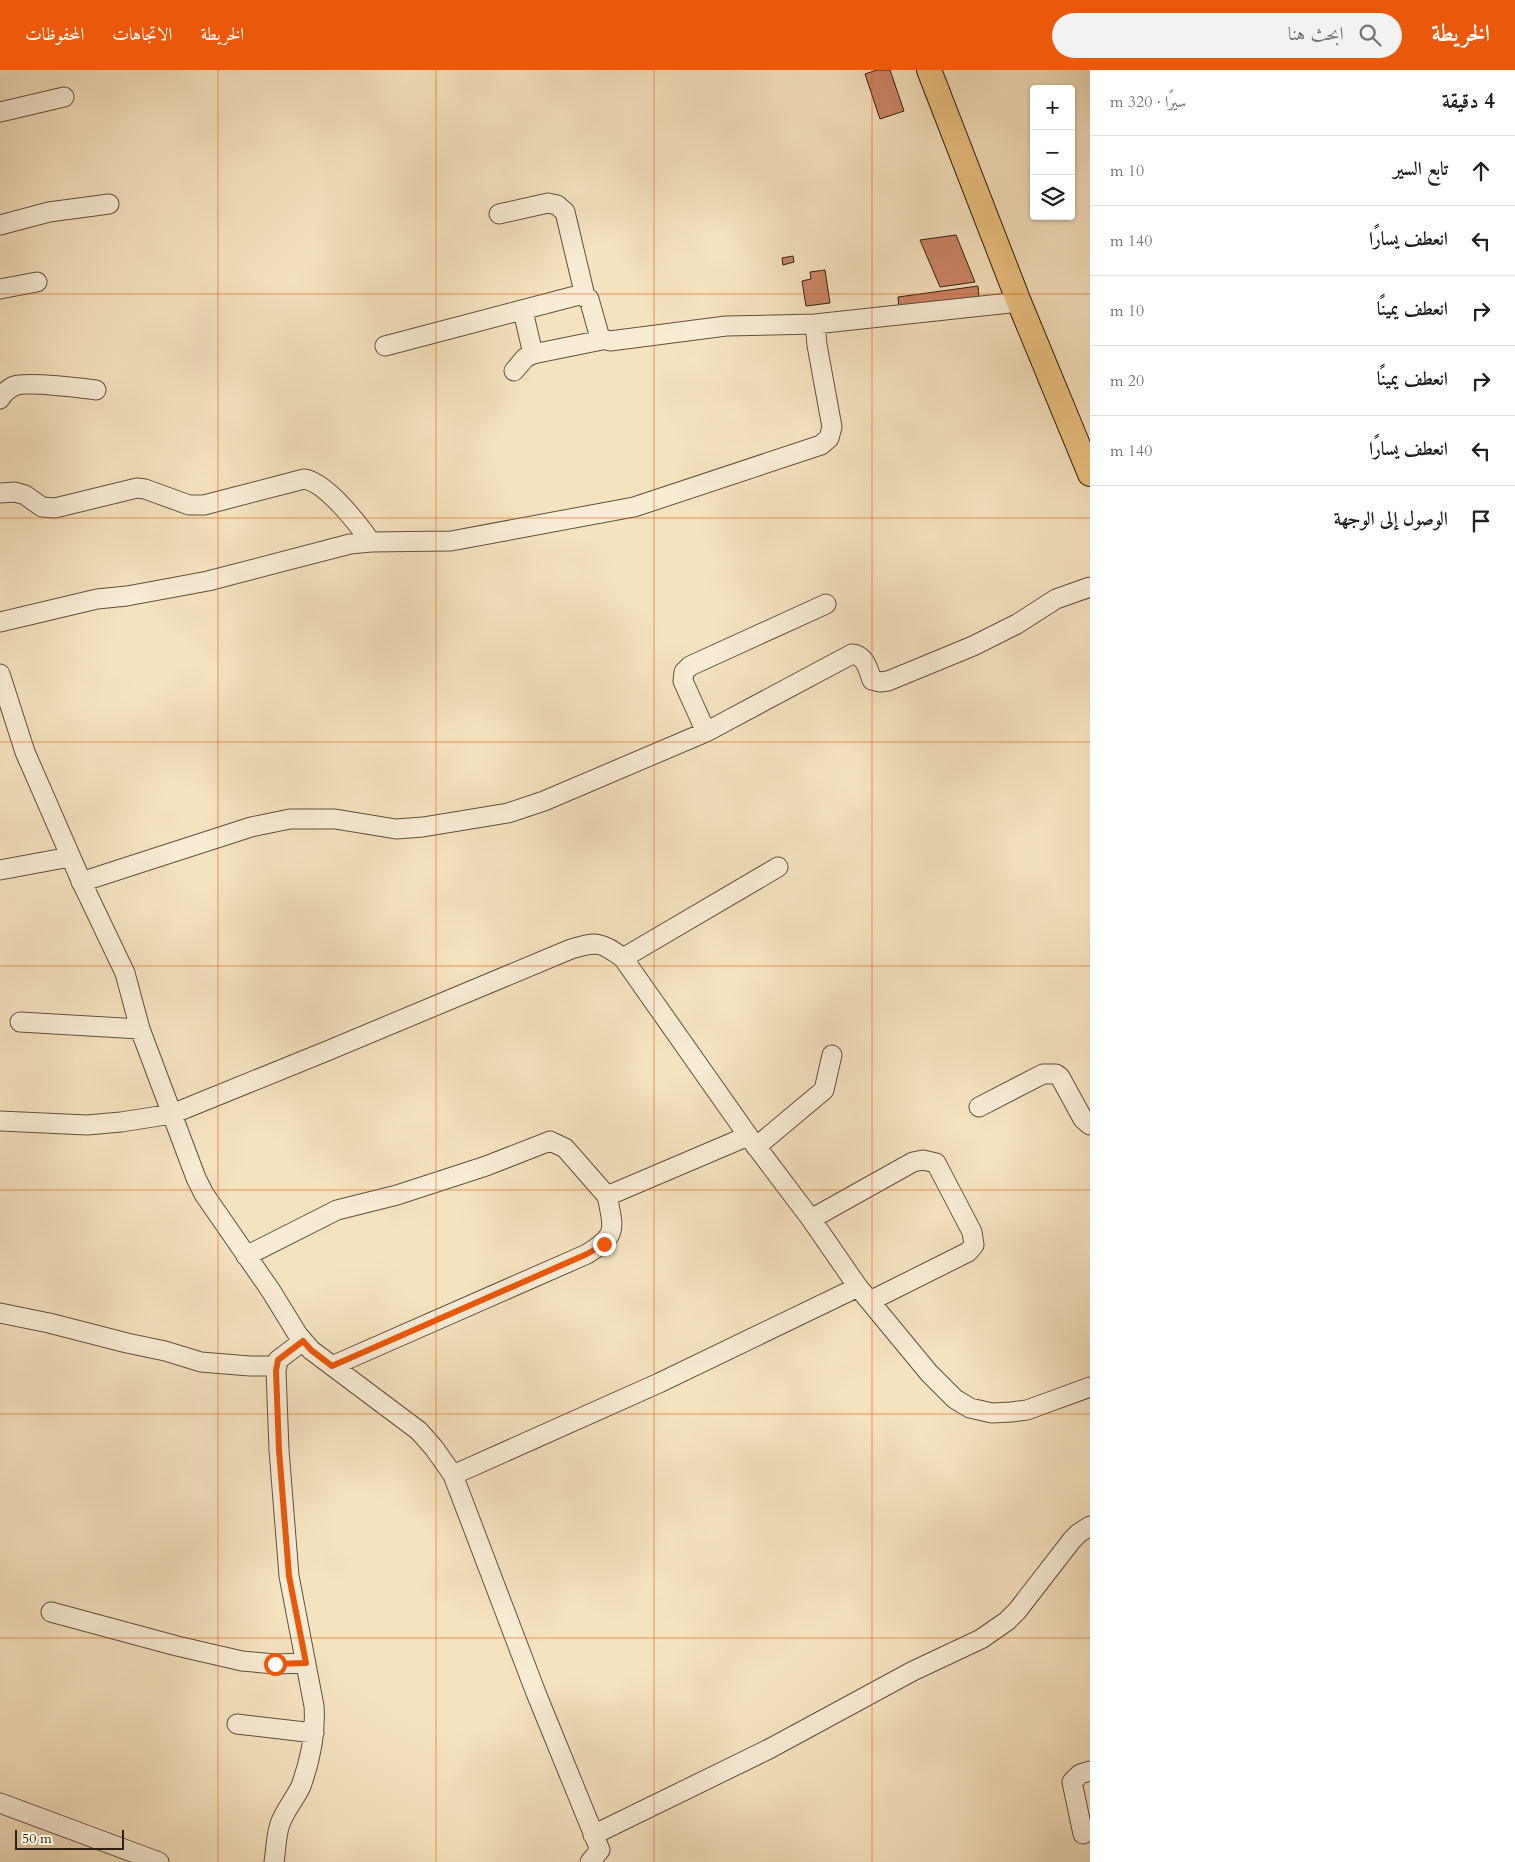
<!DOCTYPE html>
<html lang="ar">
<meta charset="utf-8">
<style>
body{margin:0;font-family:Cardo,Amiri,serif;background:#f2f2f2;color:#202124;direction:rtl}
.controls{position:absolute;right:15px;top:15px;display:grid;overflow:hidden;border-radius:5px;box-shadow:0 1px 4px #0004}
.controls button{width:45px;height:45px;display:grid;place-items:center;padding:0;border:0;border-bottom:1px solid #e0e0e0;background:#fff;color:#202124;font:25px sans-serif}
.scale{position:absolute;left:15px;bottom:12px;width:109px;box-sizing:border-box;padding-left:5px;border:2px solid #2e2111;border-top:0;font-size:14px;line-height:18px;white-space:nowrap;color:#2e2111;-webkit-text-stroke:4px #f8ecd5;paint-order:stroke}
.stop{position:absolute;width:15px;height:15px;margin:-11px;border:4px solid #ea580c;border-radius:50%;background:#fff}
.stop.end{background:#ea580c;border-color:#fff;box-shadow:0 1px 5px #0008}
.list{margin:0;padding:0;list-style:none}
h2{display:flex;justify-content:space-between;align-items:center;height:65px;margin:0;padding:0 20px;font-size:21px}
h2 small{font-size:16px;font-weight:400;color:#757577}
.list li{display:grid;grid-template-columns:32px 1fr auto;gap:15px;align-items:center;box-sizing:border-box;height:70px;padding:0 20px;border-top:1px solid #e0e0e0}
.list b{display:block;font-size:19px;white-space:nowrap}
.list em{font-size:16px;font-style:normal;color:#757577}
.icon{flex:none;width:28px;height:28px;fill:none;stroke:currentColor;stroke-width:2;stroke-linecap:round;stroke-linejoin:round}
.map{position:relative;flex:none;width:1090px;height:1792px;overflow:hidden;direction:ltr}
header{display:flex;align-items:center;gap:30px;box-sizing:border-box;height:70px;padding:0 25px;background:#ea580c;color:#fff}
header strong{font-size:24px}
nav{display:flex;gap:28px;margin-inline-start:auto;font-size:18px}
.search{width:350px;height:45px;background:#f2f2f2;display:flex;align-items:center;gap:12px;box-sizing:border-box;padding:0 18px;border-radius:28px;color:#757577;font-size:19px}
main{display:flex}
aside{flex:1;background:#fff}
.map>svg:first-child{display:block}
.building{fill:#cc8668;stroke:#2e2111}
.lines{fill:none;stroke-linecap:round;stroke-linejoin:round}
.minor-casing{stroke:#60513c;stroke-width:21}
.major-casing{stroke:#2e2111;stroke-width:26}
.minor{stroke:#f8ecd5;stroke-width:19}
.major{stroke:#eac180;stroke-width:24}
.route{stroke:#ea580c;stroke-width:6}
.grid{fill:none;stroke:#df560c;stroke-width:1;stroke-opacity:0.55}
</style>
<header>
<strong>الخريطة</strong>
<div class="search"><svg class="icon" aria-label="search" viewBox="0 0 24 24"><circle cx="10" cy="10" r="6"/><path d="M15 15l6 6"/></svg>ابحث هنا</div>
<nav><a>الخريطة</a><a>الاتجاهات</a><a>المحفوظات</a></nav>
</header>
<main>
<aside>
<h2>4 دقيقة<small>سيرًا · 320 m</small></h2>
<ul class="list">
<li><svg class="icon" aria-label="ahead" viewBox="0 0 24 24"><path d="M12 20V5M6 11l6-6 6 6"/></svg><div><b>تابع السير</b></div><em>10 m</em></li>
<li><svg class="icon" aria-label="left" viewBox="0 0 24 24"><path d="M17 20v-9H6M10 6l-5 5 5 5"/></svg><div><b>انعطف يسارًا</b></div><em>140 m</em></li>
<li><svg class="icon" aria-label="right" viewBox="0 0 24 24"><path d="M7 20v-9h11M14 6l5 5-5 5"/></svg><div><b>انعطف يمينًا</b></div><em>10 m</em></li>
<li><svg class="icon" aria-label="right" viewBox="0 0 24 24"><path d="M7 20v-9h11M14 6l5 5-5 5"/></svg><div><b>انعطف يمينًا</b></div><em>20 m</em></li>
<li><svg class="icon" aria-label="left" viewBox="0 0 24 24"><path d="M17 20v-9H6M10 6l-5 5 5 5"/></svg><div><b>انعطف يسارًا</b></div><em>140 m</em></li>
<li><svg class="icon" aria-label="arrive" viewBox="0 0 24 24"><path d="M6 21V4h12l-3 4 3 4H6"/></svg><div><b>الوصول إلى الوجهة</b></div></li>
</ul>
</aside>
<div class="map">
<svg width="1090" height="1792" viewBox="0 0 1090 1792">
<rect width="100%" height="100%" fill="#f5e2bf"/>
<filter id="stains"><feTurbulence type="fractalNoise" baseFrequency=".004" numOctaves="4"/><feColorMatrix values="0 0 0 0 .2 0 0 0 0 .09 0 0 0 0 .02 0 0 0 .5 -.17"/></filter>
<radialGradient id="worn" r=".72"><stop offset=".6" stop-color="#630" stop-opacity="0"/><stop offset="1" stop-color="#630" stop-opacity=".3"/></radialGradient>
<path class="building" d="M877 0H890L904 41 880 49 865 4Z
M956 165 975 212 940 217 920 170Z
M793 186 794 192 783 195 782 188Z
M825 200 830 233 806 236 802 211 811 209 810 202Z
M978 216 979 227 899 238 898 227Z"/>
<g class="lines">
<g class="minor-casing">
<path id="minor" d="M0 42 64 27
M499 144 548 133 557 135 565 142 585 226
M0 155 49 142 109 134
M0 219 37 212
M523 241 533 284
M385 276 579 225 589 229 600 268 610 271 726 256 815 254 1019 232
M514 301 525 288 533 284 602 270
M0 329C3 323 8 319 14 316 27 311 80 318 96 320
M0 423 15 422 25 425 42 437 55 438 137 418 145 419 189 435H204L304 409C326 412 358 454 371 472
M0 552 97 529 127 526 208 511 350 474 371 472 451 471 634 437 821 375 829 368 832 357 817 275 815 254
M0 604 25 682 83 815 125 903 140 959 196 1108 204 1124 271 1221 298 1265 311 1280 419 1361 434 1378 453 1405 536 1623 600 1780 590 1792
M706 662 683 611 684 602 690 596 826 534
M0 800 70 787
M81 812 251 757 290 749H335L396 759 423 757 508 743 544 731 706 662 852 584C865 585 868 599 872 610L880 612 888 611 973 576 1017 554 1056 529 1090 517
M623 888 778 797
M20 952 140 959
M979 1037 1043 1004H1056L1060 1007 1083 1049 1090 1055
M0 1051 87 1055 121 1052 172 1044 327 981 571 879C597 871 601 872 623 888L749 1067 811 1149 858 1217 929 1303 955 1329 970 1338 992 1343 1011 1342 1027 1340 1090 1317
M756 1077 824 1020 832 985
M811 1149 913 1092 923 1090 936 1093 972 1162 974 1175 968 1182 870 1231
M246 1186 337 1140 397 1125 486 1096 550 1071 565 1078 607 1126
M0 1243 49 1253 127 1273 165 1281 201 1292 250 1296H276
M332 1296 587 1184C618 1165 614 1159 607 1126L748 1066
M453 1405 659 1313 858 1217
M51 1542 177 1576 242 1591 275 1594 306 1593
M237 1654 314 1663
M0 1733 159 1792
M1083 1764 1072 1712 1080 1704 1090 1701
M593 1765 769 1679 913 1601 981 1569 1007 1551 1017 1541 1072 1470 1079 1463 1090 1456
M274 1792C276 1780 276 1765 280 1754 285 1740 295 1729 301 1716 310 1691 316 1664 314 1636L289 1506 279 1380 276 1301 278 1290 303 1271"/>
</g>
<g class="major-casing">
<path id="major" d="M929 0 1019 232 1090 404"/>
</g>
<use href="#minor" class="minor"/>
<use href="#major" class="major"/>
</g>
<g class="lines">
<path class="route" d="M275 1594 306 1593 289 1506 279 1380 276 1301 278 1290 303 1271 311 1280 332 1296 587 1184 604 1174"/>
</g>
<path class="grid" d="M218 0V1792M436 0V1792M654 0V1792M872 0V1792M0 224H1090M0 448H1090M0 672H1090M0 896H1090M0 1120H1090M0 1344H1090M0 1568H1090"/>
<rect width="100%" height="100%" filter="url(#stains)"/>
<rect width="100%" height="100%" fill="url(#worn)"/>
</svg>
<div class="controls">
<button>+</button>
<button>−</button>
<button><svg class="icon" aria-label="layers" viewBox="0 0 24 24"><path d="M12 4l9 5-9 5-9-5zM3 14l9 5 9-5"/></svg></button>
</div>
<div class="scale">50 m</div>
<div class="stop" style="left:275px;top:1594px"></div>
<div class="stop end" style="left:604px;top:1174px"></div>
</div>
</main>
